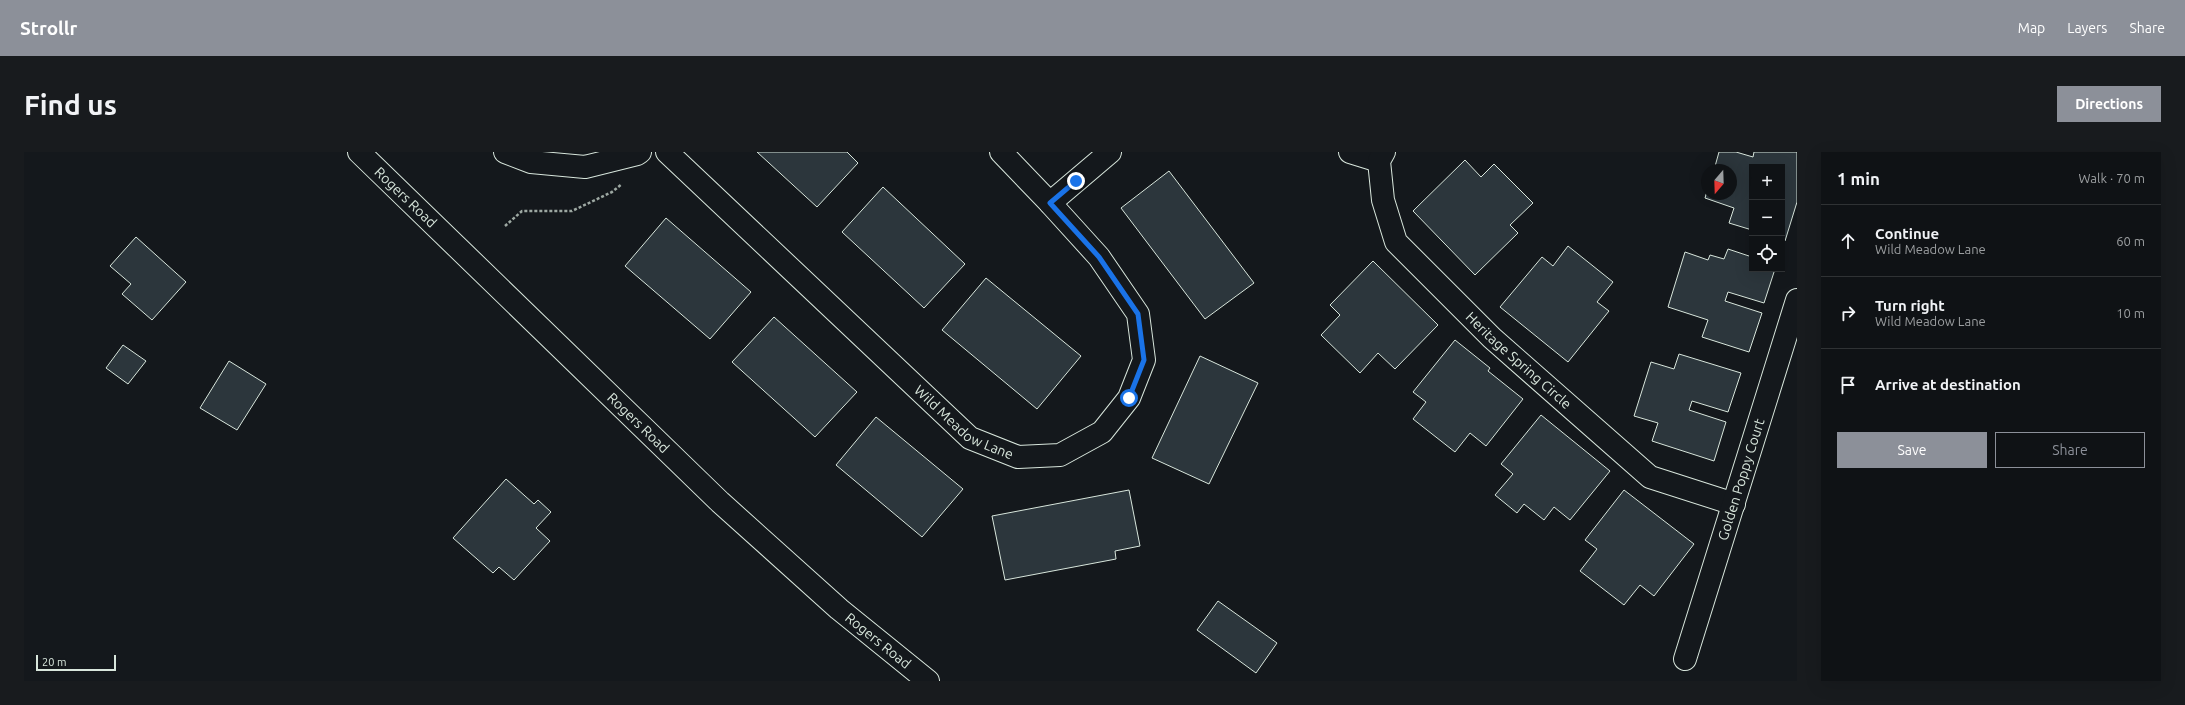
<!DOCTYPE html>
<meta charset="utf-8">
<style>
body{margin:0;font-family:Ubuntu,sans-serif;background:#181b1e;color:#f1f3f6}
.controls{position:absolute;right:12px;top:12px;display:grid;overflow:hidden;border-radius:0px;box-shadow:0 4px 16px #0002}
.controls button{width:36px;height:36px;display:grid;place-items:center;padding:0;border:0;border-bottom:1px solid #2f3234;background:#0f1215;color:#f1f3f6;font:20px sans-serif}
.compass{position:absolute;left:1677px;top:12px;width:36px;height:36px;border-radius:50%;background:#0f1215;box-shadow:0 4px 16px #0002;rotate:199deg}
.scale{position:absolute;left:12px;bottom:10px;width:80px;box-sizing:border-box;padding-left:4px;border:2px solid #d8e6dc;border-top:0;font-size:11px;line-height:14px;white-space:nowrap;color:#d8e6dc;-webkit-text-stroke:3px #14181c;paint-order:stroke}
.stop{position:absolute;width:12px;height:12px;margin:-9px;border:3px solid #1a73e8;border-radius:50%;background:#fff}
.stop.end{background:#1a73e8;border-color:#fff;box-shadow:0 1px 4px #0008}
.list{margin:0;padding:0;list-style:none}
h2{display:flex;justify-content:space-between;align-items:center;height:52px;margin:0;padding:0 16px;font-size:17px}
h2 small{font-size:13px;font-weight:400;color:#9b9ea0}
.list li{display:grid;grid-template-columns:26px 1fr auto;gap:12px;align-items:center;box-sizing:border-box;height:72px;padding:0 16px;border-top:1px solid #2f3234}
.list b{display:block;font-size:15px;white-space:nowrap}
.list p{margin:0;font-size:13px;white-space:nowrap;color:#9b9ea0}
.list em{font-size:13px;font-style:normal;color:#9b9ea0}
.actions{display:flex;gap:8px;padding:12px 16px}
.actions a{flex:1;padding:9px 0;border:1px solid #8c9099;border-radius:0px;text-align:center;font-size:14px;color:#8c9099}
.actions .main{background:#8c9099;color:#fff}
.icon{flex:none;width:22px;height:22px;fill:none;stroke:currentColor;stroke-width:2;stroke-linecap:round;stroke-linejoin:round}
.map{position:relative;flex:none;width:1773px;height:529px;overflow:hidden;border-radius:0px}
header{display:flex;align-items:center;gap:24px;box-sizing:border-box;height:56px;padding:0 20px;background:#8c9099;color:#fff}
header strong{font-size:19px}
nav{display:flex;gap:22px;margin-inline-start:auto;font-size:14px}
.intro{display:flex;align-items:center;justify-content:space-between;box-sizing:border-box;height:96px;padding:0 24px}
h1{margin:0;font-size:28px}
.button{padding:10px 18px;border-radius:0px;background:#8c9099;color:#fff;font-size:14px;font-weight:700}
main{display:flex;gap:24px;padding:0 24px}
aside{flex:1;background:#0f1215;border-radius:0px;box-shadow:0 4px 16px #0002}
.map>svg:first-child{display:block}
.building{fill:#2c363c;stroke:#d8e6dc}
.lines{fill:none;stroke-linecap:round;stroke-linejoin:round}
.street-casing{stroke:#d8e6dc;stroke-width:24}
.secondary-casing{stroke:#d8e6dc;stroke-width:24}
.path{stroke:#9da8a2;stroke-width:2.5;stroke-dasharray:3 2;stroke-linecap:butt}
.street{stroke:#14181c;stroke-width:22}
.secondary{stroke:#14181c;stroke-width:22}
.route{stroke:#1a73e8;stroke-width:5}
.labels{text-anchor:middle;stroke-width:3;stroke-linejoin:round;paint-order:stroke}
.street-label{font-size:14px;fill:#d8e6dc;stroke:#14181c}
</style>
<header>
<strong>Strollr</strong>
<nav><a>Map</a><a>Layers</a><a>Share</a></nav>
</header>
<div class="intro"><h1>Find us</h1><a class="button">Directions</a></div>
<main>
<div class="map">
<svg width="1773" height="529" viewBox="0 0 1773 529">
<rect width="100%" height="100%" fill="#14181c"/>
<path class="building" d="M733 0H823L834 11 793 55Z
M1695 0H1712L1729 5 1730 0H1773V50L1761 89 1758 88V15H1728V78L1705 71 1710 56 1681 46 1683 39V42H1707V18H1690Z
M1441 8 1457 25 1470 12 1509 51 1486 73 1494 81 1451 123 1389 59Z
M1145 19 1230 131 1181 167 1097 56Z
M859 35 941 112 900 156 818 80Z
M642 66 727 140 686 187 601 114Z
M112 85 162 130 128 168 98 142 107 132 86 114Z
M1544 94 1589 130 1573 150 1585 159 1544 210 1476 155 1518 105 1529 114Z
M1704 97 1728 105V117H1751L1740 151 1704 140 1701 149 1738 161 1725 200 1678 185 1684 168 1644 155 1661 100 1684 108 1686 103 1700 107Z
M1349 109 1414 173 1371 217 1354 201 1336 221 1297 183 1316 163 1306 153Z
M962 126 1057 204 1013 257 918 178Z
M750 165 833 240 791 285 708 210Z
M1431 188 1466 216 1464 219 1499 247 1462 294 1446 281 1431 300 1389 267 1402 250 1389 240Z
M99 193 122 209 104 232 82 216Z
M1655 202 1717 221 1704 260 1668 249 1665 258 1702 270 1690 309 1628 289 1634 271 1610 264 1627 210 1650 217Z
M1176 204 1234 231 1185 332 1128 306Z
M205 209 242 232 213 278 176 256Z
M1517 263 1586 319 1546 368 1530 355 1520 368 1500 352 1493 361 1471 343 1489 322 1477 312Z
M852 265 939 337 898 385 812 313Z
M482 327 510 352 514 348 527 360 512 376 526 389 490 428 475 415 469 421 429 386Z
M1105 338 1116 394 1091 399 1092 407 981 428 968 364Z
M1600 338 1670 392 1630 444 1616 433 1600 453 1556 419 1573 397 1561 388Z
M1194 449 1253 491 1232 521 1173 478Z"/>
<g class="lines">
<g class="street-casing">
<g id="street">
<path d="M481 0 507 10 561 15 613 2 616 0"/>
<path id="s1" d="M643 0 946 286 994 305 1036 303 1078 280 1105 246 1120 208 1114 162 1075 105 1026 51"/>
<path d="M977 0 1026 51 1086 0"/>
<path d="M1326 0 1355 9"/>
<path id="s2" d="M1360 0 1355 9 1359 48 1372 90 1468 186 1626 325 1710 352"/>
<path id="s3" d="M1661 507 1773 148"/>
</g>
</g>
<g class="secondary-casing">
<g id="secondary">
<path id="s4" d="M335 0 696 350 815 457 904 529"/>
</g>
</g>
<path class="path" d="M481 74 498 59H548L588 40 598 32"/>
<use href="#street" class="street"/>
<use href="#secondary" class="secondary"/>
</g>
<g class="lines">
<path class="route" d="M1052 29 1026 51 1075 105 1114 162 1120 208 1105 246"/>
</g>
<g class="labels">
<g class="street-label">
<text dy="5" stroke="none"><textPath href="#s4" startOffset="65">Rogers Road</textPath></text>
<text dy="5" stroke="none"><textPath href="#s2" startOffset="264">Heritage Spring Circle</textPath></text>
<text dy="5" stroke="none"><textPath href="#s1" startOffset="403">Wild Meadow Lane</textPath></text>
<text dy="5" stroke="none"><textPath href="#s4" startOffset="389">Rogers Road</textPath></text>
<text dy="5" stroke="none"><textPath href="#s3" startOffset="188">Golden Poppy Court</textPath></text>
<text dy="5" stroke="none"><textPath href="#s4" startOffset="713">Rogers Road</textPath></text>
</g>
</g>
</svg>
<div class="controls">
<button>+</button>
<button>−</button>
<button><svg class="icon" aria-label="locate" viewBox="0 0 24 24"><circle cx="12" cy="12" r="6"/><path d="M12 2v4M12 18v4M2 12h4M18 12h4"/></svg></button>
</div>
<svg class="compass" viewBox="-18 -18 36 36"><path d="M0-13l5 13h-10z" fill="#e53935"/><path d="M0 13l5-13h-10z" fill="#9b9ea0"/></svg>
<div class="scale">20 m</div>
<div class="stop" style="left:1105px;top:246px"></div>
<div class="stop end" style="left:1052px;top:29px"></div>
</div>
<aside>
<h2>1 min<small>Walk · 70 m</small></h2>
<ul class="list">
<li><svg class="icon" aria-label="ahead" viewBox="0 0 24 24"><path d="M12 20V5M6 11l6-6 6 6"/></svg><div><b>Continue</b><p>Wild Meadow Lane</p></div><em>60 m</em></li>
<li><svg class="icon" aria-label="right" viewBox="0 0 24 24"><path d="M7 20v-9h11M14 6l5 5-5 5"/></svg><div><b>Turn right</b><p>Wild Meadow Lane</p></div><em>10 m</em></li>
<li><svg class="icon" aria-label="arrive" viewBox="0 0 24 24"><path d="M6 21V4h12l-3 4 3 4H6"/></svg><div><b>Arrive at destination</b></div></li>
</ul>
<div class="actions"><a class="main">Save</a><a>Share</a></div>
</aside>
</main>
